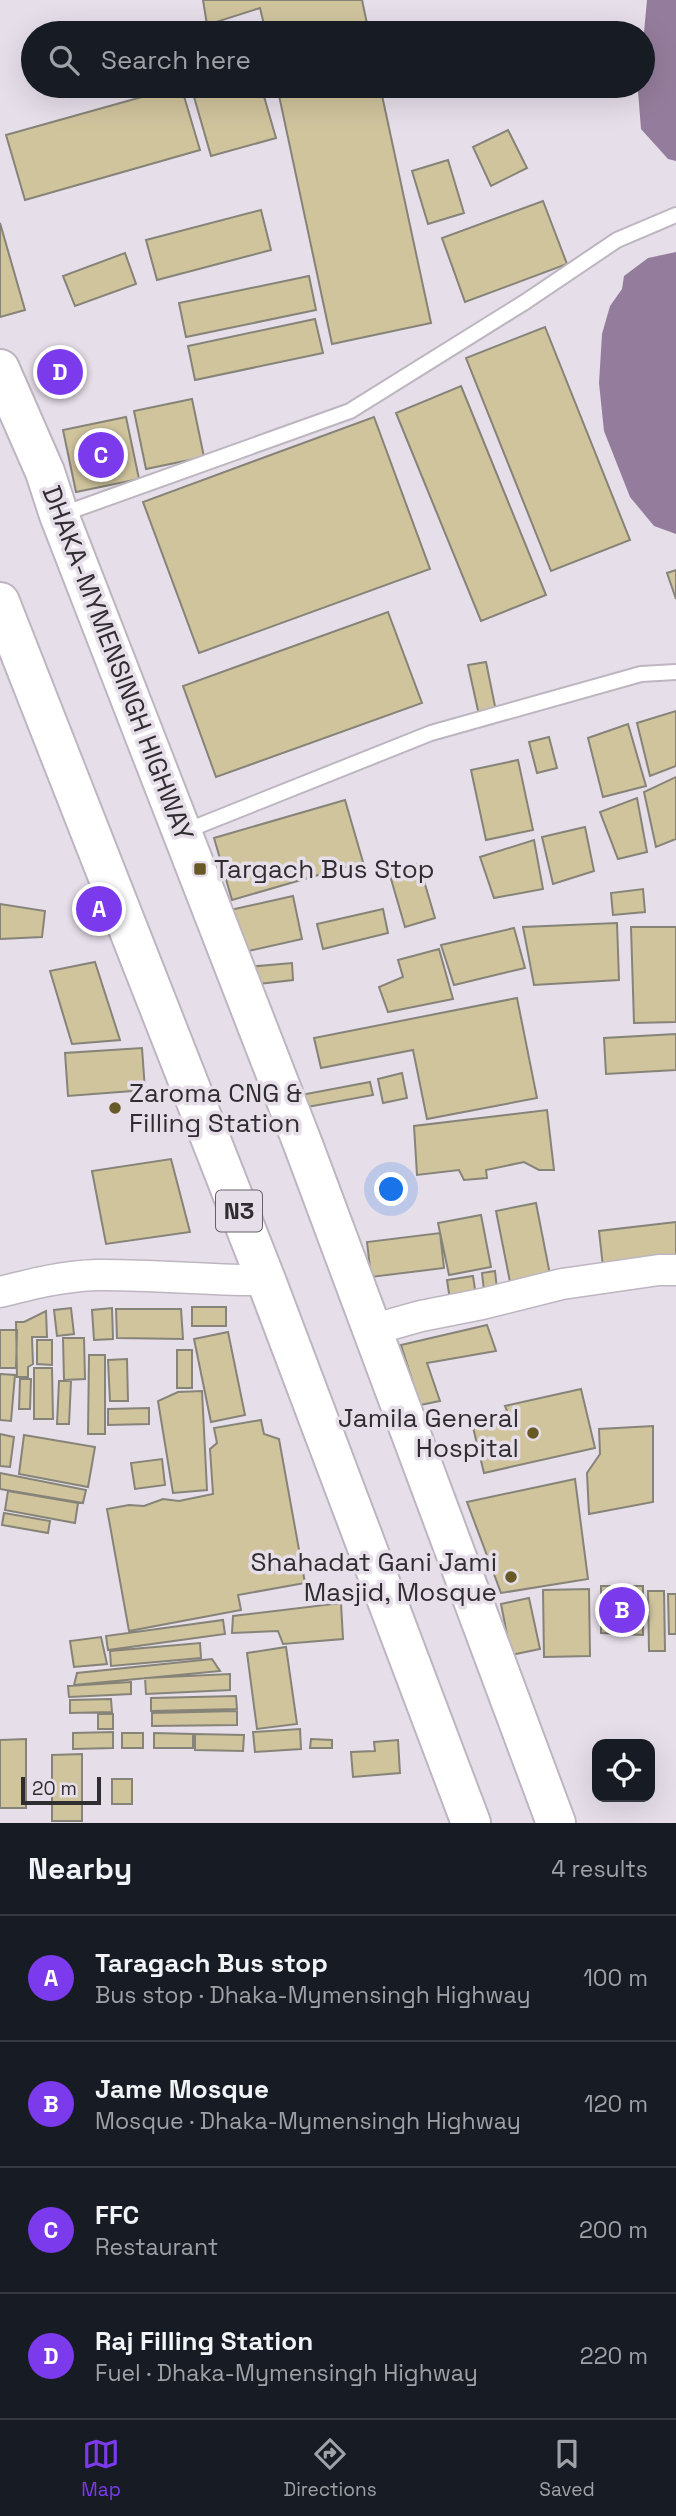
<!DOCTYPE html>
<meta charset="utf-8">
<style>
body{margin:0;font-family:"Space Grotesk",sans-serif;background:#20242c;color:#f1f3f6}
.controls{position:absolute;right:21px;bottom:21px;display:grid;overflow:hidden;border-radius:14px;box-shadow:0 7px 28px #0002}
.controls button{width:63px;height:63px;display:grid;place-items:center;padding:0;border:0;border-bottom:2px solid #363941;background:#171b24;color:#f1f3f6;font:35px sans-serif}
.scale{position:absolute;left:21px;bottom:18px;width:80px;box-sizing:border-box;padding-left:7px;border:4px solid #302d31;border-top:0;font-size:19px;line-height:24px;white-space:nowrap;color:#302d31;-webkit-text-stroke:5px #e6dee9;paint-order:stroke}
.you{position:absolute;left:392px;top:1190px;width:24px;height:24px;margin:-18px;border:5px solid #fff;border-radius:50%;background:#1a73e8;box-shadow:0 0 0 10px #1a73e833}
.badge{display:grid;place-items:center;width:46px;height:46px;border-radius:50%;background:#7c3aed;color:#fff;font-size:23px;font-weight:700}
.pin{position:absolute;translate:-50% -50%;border:4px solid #fff;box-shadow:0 2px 7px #0006}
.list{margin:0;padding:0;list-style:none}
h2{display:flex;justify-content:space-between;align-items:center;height:91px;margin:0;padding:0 28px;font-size:30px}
h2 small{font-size:23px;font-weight:400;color:#9ea1a6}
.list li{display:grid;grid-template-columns:46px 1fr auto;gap:21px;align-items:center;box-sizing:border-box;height:126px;padding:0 28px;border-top:2px solid #363941}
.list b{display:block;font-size:26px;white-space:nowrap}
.list p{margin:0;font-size:23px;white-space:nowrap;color:#9ea1a6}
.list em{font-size:23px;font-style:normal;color:#9ea1a6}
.icon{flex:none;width:38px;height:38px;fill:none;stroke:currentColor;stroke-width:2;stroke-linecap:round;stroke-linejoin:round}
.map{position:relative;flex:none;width:676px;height:1823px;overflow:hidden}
.search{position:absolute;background:#171b24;box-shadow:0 7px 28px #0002;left:21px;right:21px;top:21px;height:77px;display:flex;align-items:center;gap:18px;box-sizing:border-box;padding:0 24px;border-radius:38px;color:#9ea1a6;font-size:26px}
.sheet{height:595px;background:#171b24}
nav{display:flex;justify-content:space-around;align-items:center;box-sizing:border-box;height:98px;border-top:2px solid #363941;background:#171b24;font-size:19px;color:#9ea1a6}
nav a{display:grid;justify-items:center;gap:4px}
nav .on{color:#7c3aed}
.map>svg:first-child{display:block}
.water{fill:#947d9c}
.building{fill:#d0c49d;stroke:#868379;stroke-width:2}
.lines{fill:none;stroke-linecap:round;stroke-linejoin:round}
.lane-casing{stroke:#bdb6c0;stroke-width:18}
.street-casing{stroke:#bdb6c0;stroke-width:33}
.highway-casing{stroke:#bdb6c0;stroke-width:42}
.lane{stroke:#fff;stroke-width:14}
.street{stroke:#fff;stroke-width:30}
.highway{stroke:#fff;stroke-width:38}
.poi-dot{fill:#685a27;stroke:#e6dee9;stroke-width:2.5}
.labels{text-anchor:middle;stroke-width:7;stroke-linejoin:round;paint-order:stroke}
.shield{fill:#e6dee9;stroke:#676268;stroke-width:2}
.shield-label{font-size:24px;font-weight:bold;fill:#302d31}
.street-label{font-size:26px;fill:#302d31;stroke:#e6dee9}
.poi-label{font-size:26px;fill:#302d31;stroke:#e6dee9;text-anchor:start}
</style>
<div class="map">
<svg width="676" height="1823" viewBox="0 0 676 1823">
<rect width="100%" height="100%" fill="#e6dee9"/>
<path class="water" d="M647 0H676V161L668 159 641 129 638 91 639 86H643V43Z
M676 252V534L654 526 630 497 604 431 599 383 602 334 610 306 622 289 624 276 648 258Z"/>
<path class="building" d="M203 0H362L369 33H266L260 8 207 25Z
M181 86 200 150 25 200 6 135Z
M207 86H261L276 138 211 156 192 90Z
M277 86H380L431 323 332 344Z
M508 130 527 168 491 186 473 147Z
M448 160 464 213 428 224 412 171Z
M543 201 567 264 465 302 442 238Z
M261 210 271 250 157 280 146 240Z
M0 223 25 310 0 317Z
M125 253 136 284 75 306 63 276Z
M309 276 316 310 186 337 179 303Z
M315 319 323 353 195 380 188 346Z
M545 327 630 540 551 571 466 358Z
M461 386 546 595 481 621 396 413Z
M192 399 204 457 146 469 134 411Z
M126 417 139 479 76 492 63 430Z
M374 417 430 569 199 653 143 502Z
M676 570V599L667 573Z
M388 612 422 703 216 777 183 686Z
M486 662 496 711 479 715 468 665Z
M676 711V766L650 776 637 723Z
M628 724 646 786 603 797 588 738Z
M549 737 557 768 537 773 529 742Z
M518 760 533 830 486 840 471 770Z
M676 777V839L656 847 644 792Z
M637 798 647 852 618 859 600 812Z
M345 800 363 862 232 900 214 838Z
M585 827 594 871 553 884 542 837Z
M534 840 543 889 494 898 480 857Z
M419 864 435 918 405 927 389 872Z
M643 889 645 912 613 915 611 893Z
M293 896 302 939 239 953 230 910Z
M0 904 45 911 42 937 0 939Z
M383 909 388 933 323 949 317 924Z
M617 923 619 980 534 985 523 927Z
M631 927H676V1022L634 1023Z
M514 928 525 968 454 985 441 945Z
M439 949 453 999 388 1012 379 987 403 977 398 960Z
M95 962 120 1040 72 1044 50 971Z
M292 963 293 980 249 985 247 967Z
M517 998 537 1098 427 1119 413 1050 321 1068 314 1038Z
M676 1034V1070L606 1074 604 1038Z
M142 1048 145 1090 68 1096 65 1053Z
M402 1073 407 1098 383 1103 378 1079Z
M370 1082 373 1095 302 1108 290 1097Z
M547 1110 554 1170H539L524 1162 486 1170 487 1178 464 1180 459 1170 417 1175 414 1126Z
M171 1159 190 1232 106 1244 92 1171Z
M536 1203 552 1285 512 1292 496 1211Z
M481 1215 491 1267 449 1275 438 1223Z
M676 1222V1259L603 1267 599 1231Z
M440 1233 444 1268 371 1277 367 1242Z
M495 1271 498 1298 485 1299 482 1273Z
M473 1276 477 1303 451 1307 447 1280Z
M192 1307H226V1326H192Z
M71 1308 74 1334 57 1336 54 1310Z
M112 1308 113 1339 94 1340 92 1310Z
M116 1309H181L183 1339 117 1338Z
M46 1311 47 1337H32L33 1364 28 1367V1377H17L16 1322H24Z
M487 1325 496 1351 427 1363 440 1401 420 1405 401 1345Z
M0 1330H17L16 1368H0Z
M228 1332 245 1415 211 1422 194 1339Z
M63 1338H84L85 1379 64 1380Z
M37 1340H52V1365L37 1364Z
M177 1350H192V1388H177Z
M89 1355H105V1434H88Z
M127 1359 128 1401H110L108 1360Z
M34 1368H52L53 1419H34Z
M0 1374 15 1375 11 1421 0 1420Z
M20 1379H31L30 1409H19Z
M59 1381H71L69 1424H57Z
M581 1389 595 1448 484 1473 471 1419 507 1411 505 1406Z
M202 1391 207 1490 173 1493 158 1401 178 1392Z
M149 1408V1424L108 1425V1409Z
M261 1420 264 1434 279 1439 305 1583 238 1595 241 1610 129 1631 107 1509 129 1505 144 1506 163 1499 179 1501 213 1494 210 1449 217 1443 214 1428Z
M653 1426V1502L589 1514 587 1473 600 1454 599 1429Z
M0 1434 14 1437 10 1467 0 1466Z
M24 1435 95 1447 88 1487 19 1474Z
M162 1459 165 1485 135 1489 131 1463Z
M0 1473 86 1490 83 1503 0 1489Z
M575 1479 588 1579 501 1593 467 1502Z
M8 1491 78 1503 75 1523 5 1510Z
M4 1513 50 1521 48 1533 2 1525Z
M601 1586H643V1635L601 1633Z
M589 1589 590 1656 544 1657 543 1590Z
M648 1591H664L665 1651H649Z
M668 1594H676V1634H669Z
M529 1598 540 1649 511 1655 501 1604Z
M341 1603 343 1639 283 1644 278 1631 232 1633 233 1616Z
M223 1620 225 1634 108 1650 106 1636Z
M101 1637 107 1664 74 1667 70 1641Z
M200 1643 201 1658 111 1666 110 1651Z
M286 1647 297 1724 257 1729 247 1653Z
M212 1659 220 1671 74 1685 77 1673Z
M230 1674V1690L146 1694 145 1678Z
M131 1682V1694L69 1697 68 1686Z
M236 1696 237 1709 151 1711V1698Z
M111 1699 112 1712 70 1713V1700Z
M237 1711V1725L152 1726V1713Z
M98 1714H113V1729H98Z
M300 1729 301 1749 255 1752 253 1732Z
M113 1732V1748L73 1749V1733Z
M122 1733H143V1748H122Z
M154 1733 193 1734V1748H154Z
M195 1734 244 1735 243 1751 195 1750Z
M26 1739V1808H0V1740Z
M311 1739 332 1740V1748H310Z
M398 1740 400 1773 353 1777 351 1752 375 1751 374 1742Z
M82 1754V1821H52V1755Z
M112 1779H132V1804H112Z"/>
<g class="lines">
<g class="lane-casing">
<path id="lane" d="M60 515 350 411 525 302 617 240 676 215
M183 832 431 733 641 674 676 672"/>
</g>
<g class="street-casing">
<path id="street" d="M0 1292C32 1284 63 1276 97 1275 153 1274 209 1281 266 1280
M371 1330 421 1316 482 1304 562 1284 659 1270H676"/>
</g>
<g class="highway-casing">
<path id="highway" d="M0 369 45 472 59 515 304 1147 556 1823
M0 602 266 1280 471 1823"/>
</g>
<use href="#lane" class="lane"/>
<use href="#street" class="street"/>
<use href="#highway" class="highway"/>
</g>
<g class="poi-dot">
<rect x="193" y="862" width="14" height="14" rx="3.5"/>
<circle cx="115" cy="1108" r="7"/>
<circle cx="533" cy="1433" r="7"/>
<circle cx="511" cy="1577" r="7"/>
</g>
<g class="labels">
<rect class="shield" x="216" y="1190.5" width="46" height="41" rx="5"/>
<g class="shield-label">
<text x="239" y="1219">N3</text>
</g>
<g class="street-label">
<text transform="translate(118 663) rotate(69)" y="9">DHAKA-MYMENSINGH HIGHWAY</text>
</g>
<g class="poi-label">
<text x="214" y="878">Targach Bus Stop</text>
<text x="129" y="1102">Zaroma CNG &amp;<tspan x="129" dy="30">Filling Station</tspan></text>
<text x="519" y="1427" text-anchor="end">Jamila General<tspan x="519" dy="30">Hospital</tspan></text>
<text x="497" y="1571" text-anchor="end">Shahadat Gani Jami<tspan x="497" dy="30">Masjid, Mosque</tspan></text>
</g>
</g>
</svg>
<div class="controls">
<button><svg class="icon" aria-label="locate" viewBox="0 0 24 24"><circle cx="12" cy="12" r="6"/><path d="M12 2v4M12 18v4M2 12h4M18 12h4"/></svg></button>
</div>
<div class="scale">20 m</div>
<div class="you"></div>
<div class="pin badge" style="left:99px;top:909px">A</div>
<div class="pin badge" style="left:622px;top:1610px">B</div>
<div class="pin badge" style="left:101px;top:455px">C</div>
<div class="pin badge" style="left:60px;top:372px">D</div>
<div class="search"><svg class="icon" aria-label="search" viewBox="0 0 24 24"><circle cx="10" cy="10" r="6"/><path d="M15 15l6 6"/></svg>Search here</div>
</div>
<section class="sheet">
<h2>Nearby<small>4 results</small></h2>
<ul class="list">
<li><span class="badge">A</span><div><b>Taragach Bus stop</b><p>Bus stop · Dhaka-Mymensingh Highway</p></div><em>100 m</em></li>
<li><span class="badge">B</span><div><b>Jame Mosque</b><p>Mosque · Dhaka-Mymensingh Highway</p></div><em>120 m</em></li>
<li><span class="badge">C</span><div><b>FFC</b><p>Restaurant</p></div><em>200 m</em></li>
<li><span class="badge">D</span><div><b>Raj Filling Station</b><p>Fuel · Dhaka-Mymensingh Highway</p></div><em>220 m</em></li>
</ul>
</section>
<nav>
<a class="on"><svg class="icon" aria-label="map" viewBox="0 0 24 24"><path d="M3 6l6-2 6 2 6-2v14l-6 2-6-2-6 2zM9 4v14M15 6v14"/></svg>Map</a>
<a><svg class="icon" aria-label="directions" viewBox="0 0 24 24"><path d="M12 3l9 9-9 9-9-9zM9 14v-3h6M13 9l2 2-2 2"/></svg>Directions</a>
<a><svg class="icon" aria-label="saved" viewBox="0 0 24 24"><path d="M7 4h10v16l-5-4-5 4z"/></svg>Saved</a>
</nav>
